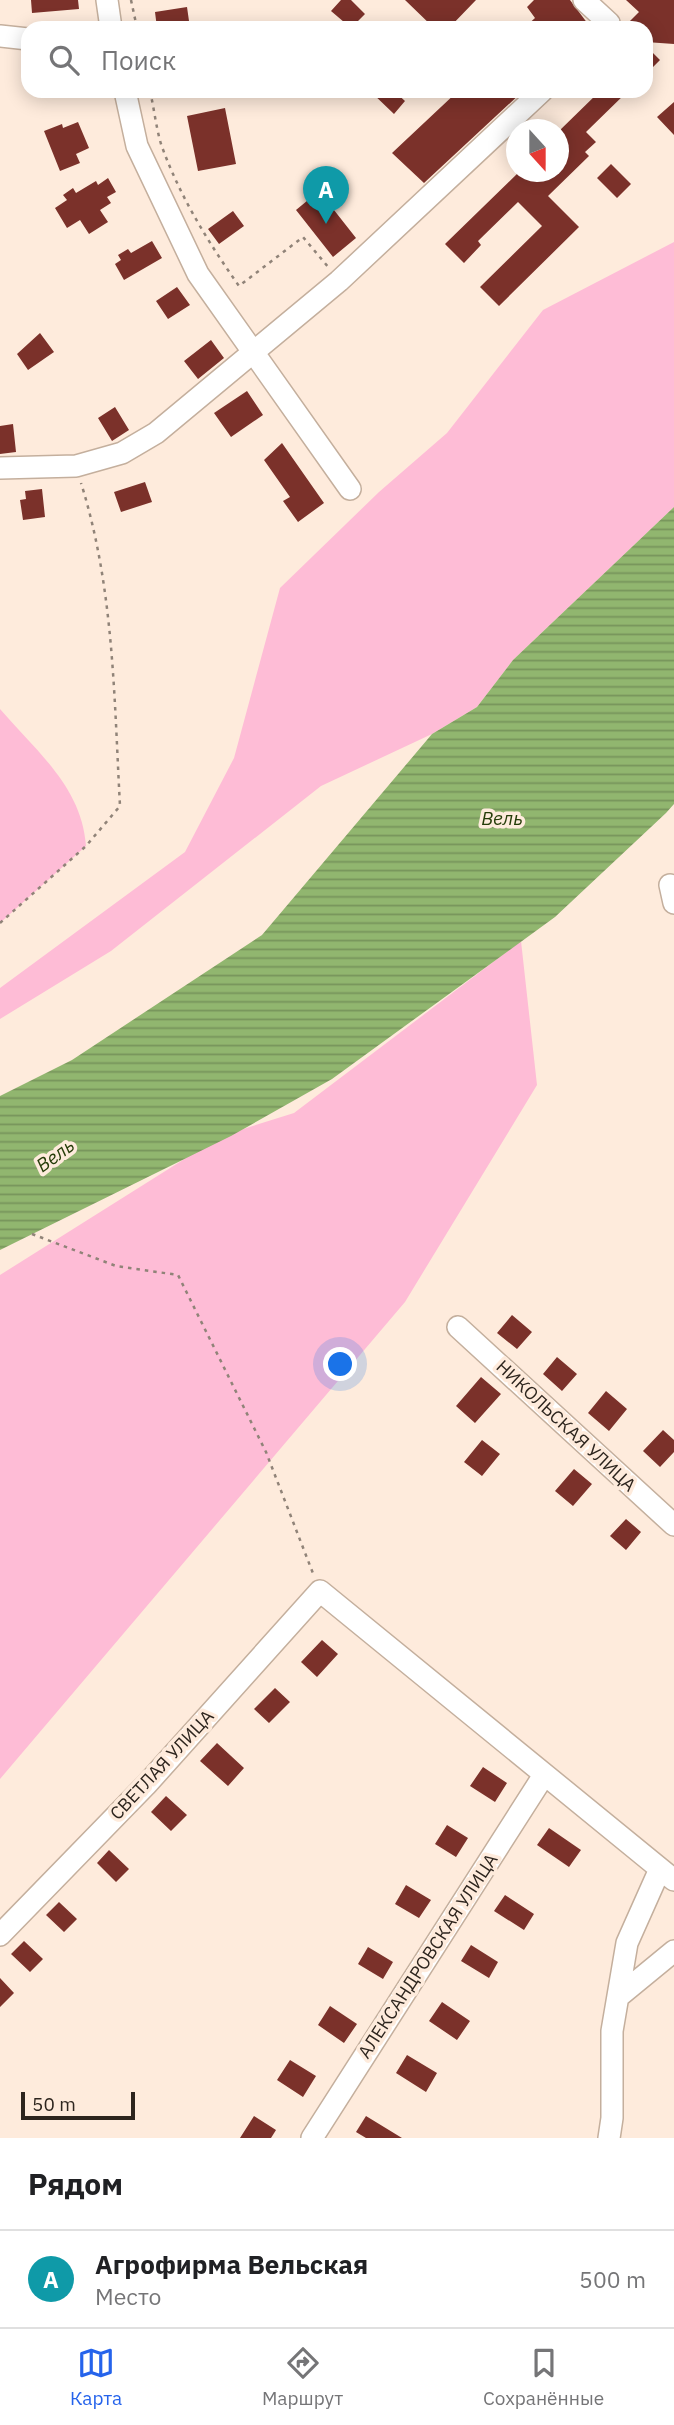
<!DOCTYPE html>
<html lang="ru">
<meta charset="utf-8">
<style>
body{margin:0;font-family:"IBM Plex Sans",sans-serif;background:#f6f6f6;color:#202124}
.compass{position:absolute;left:506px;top:119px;width:63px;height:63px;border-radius:50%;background:#fff;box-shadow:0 4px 18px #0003;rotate:159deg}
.scale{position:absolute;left:21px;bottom:18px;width:114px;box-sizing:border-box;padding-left:7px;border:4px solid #2d251e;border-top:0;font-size:19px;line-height:24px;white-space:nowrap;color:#2d251e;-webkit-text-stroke:5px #feebdc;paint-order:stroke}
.you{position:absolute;left:341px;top:1365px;width:24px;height:24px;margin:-18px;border:5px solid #fff;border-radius:50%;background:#1a73e8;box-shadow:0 0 0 10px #1a73e833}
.badge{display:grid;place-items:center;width:46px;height:46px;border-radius:50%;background:#2563eb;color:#fff;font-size:23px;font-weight:700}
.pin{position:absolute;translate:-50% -58px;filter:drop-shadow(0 2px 4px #0008)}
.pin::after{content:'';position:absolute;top:37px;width:24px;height:21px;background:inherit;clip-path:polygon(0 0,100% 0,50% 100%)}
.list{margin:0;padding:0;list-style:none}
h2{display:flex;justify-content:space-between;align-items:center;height:91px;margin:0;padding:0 28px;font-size:30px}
h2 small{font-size:23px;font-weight:400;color:#757577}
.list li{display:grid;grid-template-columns:46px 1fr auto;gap:21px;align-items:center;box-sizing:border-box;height:98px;padding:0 28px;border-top:2px solid #e0e0e0}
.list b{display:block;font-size:26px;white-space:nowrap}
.list p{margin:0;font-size:23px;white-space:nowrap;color:#757577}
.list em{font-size:23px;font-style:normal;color:#757577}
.icon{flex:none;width:38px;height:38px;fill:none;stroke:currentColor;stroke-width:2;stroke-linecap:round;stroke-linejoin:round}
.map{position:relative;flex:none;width:674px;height:2138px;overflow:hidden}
.search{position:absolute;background:#fff;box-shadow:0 4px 18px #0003;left:21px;right:21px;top:21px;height:77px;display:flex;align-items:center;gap:18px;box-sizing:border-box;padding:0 24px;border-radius:21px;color:#757577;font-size:26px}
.sheet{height:189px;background:#fff}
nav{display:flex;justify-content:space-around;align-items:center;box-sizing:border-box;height:98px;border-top:2px solid #e0e0e0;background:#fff;font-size:19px;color:#757577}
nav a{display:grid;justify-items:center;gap:4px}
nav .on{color:#2563eb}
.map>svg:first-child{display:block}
.grass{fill:#febcd6}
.water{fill:url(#water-rules)}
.building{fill:#7b312a}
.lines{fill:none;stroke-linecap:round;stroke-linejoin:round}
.minor-casing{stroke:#c4af9d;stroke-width:24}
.path{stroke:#908378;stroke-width:2.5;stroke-dasharray:3.5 5;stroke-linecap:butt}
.minor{stroke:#fff;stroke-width:21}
.labels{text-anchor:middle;stroke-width:7;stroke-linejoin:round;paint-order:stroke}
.street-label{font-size:18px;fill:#2d251e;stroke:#feebdc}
.water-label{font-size:19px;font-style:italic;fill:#253c08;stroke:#feebdc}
</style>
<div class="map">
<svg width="674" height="2138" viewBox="0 0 674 2138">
<defs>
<pattern id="water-rules" width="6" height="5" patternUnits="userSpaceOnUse" patternTransform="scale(1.75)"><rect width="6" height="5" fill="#91b66f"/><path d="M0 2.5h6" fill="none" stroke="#77945b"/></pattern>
</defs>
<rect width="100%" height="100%" fill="#feebdc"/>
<path class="grass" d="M674 242V507L513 660 477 707 432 734 321 786 111 951 0 1019V988L185 852 234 758 280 588 379 492 447 433 543 310Z
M0 709C36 751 82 787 86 846L0 923Z
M521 941 537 1085 405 1302 0 1779V1275L221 1136 294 1113Z"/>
<path class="water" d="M674 507V804L666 813 555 917 332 1079 231 1136 0 1250V1096L72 1060 262 935 432 734 477 707 513 660Z"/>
<path class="building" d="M31 0H78L79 9 32 13Z
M341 0H351L365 14 351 28 331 11Z
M405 0H476L449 28H434Z
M534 0H570L591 28H524L535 18 527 7Z
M626 0H674V44L646 42V28H623L639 12Z
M187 7 190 28H157L155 12Z
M646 46 660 60 646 74Z
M370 91H394L405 101 394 114Z
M458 91H523L424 183 392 153Z
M600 91H628L586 132 596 142 585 152 589 156 548 196 579 227 499 306 480 287 542 226 518 202 478 241 481 245 464 263 445 244 519 172H558V132Z
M674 102V135L657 117Z
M225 108 236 164 198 171 187 116Z
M78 122 89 148 76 154 80 163 60 171 44 131 62 124 63 128Z
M611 164 631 184 617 198 597 178Z
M108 178 116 192 107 197 111 203 100 210 108 222 89 234 80 220 67 228 55 208 67 200 63 195 73 188 76 193 96 181 98 185Z
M319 191 356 238 333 257 296 210Z
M233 211 244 226 219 244 208 229Z
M152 241 162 258 124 280 115 264 121 260 118 255 128 249 131 253Z
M177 287 190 305 168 319 156 301Z
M40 333 54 352 28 370 17 354Z
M211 340 224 358 198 379 184 361Z
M247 391 263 415 231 437 214 413Z
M115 407 129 430 112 441 98 418Z
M13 424 16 452 0 454V426Z
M282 443 324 503 298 522 283 501 290 497 264 460Z
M145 482 152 502 121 512 114 492Z
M42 489 45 517 23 520 20 500 26 499 25 491Z
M512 1315 532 1332 517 1349 497 1333Z
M557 1357 577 1374 562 1391 543 1374Z
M481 1377 501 1394 475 1423 456 1406Z
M606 1391 627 1409 609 1431 588 1413Z
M663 1430 674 1440V1452L660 1467 643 1451Z
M482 1440 500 1454 482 1476 464 1462Z
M574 1469 592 1484 573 1506 555 1491Z
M626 1519 641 1532 626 1550 610 1536Z
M322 1640 338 1654 317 1677 301 1662Z
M275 1688 290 1702 269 1723 254 1709Z
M217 1743 244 1768 228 1786 200 1761Z
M483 1767 507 1783 495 1802 470 1786Z
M166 1796 187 1815 171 1831 151 1812Z
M447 1825 468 1838 456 1857 435 1844Z
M549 1828 581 1850 569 1867 537 1845Z
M109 1850 129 1869 116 1882 97 1863Z
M406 1885 431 1900 419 1918 395 1904Z
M505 1895 534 1914 524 1930 494 1911Z
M59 1902 77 1919 64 1932 46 1915Z
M24 1941 43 1959 30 1972 11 1954Z
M471 1945 498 1962 489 1978 461 1961Z
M368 1947 393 1962 383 1979 358 1964Z
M0 1978 14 1993 0 2007Z
M442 2002 470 2021 457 2040 429 2021Z
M330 2006 357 2024 344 2043 318 2025Z
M407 2055 437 2073 426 2092 396 2073Z
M290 2060 316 2076 303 2097 277 2080Z
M254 2116 276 2130 271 2138H240Z
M366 2116 402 2138H366L356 2132Z"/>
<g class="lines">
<g class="minor-casing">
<path id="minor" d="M107 0 111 28
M584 0 609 23 604 28
M0 36 28 39
M125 91 137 146 198 274 350 489
M0 468 76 466 122 453 156 433 339 281 542 91
M670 885 674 903
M458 1327 674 1525
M0 1935 146 1785 320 1591 674 1880
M618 1997 674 1951
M312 2138 544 1775
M609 2138 612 2118V2031L627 1943 660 1869"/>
</g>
<path class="path" d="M131 0 137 28
M150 91C154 108 156 127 161 144 179 195 208 242 239 286L303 237 329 268
M0 923 86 846 120 806C114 697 114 588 81 483
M32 1234 116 1266 178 1275 266 1452 314 1576"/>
<use href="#minor" class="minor"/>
</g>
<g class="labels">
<g class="street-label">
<text transform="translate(566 1426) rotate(43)" y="6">НИКОЛЬСКАЯ УЛИЦА</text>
<text transform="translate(162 1765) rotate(-47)" y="6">СВЕТЛАЯ УЛИЦА</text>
<text transform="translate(428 1956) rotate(-57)" y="6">АЛЕКСАНДРОВСКАЯ УЛИЦА</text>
</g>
<g class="water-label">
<text x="502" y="825">Вель</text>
<text transform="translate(55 1155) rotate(-36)" y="7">Вель</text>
</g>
</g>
</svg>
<svg class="compass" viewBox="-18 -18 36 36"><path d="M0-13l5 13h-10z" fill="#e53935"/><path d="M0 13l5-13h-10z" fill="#757577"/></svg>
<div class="scale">50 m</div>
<div class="you"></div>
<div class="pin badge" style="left:326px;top:224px;background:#0f9aa8">A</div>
<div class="search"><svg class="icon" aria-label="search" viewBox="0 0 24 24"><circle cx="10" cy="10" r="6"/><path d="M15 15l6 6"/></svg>Поиск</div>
</div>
<section class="sheet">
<h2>Рядом<small></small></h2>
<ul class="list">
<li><span class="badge" style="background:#0f9aa8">A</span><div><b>Агрофирма Вельская</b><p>Место</p></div><em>500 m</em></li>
</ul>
</section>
<nav>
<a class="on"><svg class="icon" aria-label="map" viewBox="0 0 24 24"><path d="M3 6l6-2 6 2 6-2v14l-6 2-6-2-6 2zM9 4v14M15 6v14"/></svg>Карта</a>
<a><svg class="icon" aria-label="directions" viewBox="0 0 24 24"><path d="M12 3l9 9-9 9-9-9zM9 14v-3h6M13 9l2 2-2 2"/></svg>Маршрут</a>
<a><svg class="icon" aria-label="saved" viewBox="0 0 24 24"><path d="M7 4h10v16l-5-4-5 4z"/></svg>Сохранённые</a>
</nav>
